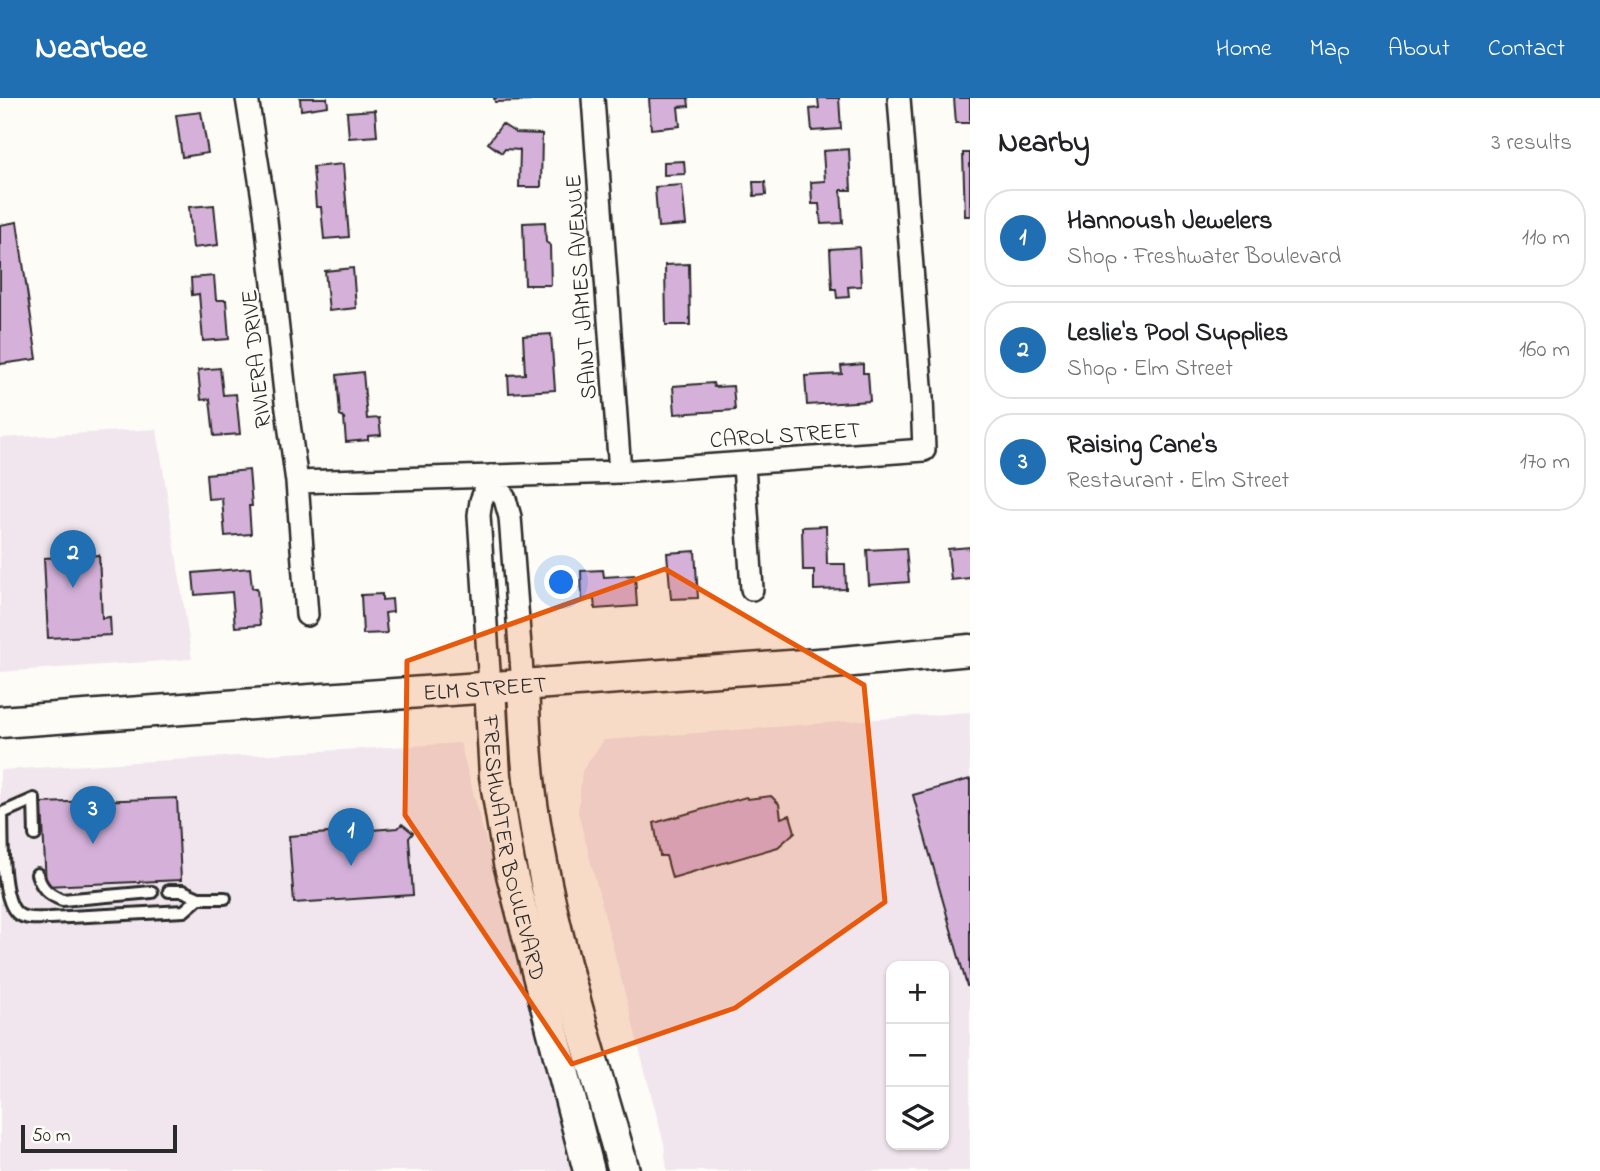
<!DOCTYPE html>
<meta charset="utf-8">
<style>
body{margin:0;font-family:"Indie Flower",sans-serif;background:#f6f6f6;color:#202124}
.controls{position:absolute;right:21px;bottom:21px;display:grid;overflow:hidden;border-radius:14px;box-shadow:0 2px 5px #0004}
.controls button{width:63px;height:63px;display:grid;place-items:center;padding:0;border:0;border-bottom:2px solid #e0e0e0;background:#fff;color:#202124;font:35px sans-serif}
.scale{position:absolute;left:21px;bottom:18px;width:156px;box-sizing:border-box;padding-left:7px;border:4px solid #2b2b2b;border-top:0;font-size:19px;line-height:24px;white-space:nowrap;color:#2b2b2b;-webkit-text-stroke:5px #fdfcf7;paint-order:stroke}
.you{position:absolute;left:562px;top:485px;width:24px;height:24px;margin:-18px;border:5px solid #fff;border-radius:50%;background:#1a73e8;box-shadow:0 0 0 10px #1a73e833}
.badge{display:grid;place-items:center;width:46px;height:46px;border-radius:50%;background:#1f6fb2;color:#fff;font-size:23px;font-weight:700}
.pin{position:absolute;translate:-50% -58px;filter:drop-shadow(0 2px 4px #0008)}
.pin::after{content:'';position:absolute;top:37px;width:24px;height:21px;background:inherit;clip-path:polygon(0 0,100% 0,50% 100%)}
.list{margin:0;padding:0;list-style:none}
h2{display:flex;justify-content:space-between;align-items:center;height:91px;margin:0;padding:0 28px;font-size:30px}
h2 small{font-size:23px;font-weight:400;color:#757577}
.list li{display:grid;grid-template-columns:46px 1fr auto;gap:21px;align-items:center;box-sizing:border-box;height:98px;margin:0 14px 14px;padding:0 14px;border:2px solid #e0e0e0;border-radius:28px}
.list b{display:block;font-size:26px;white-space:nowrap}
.list p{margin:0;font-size:23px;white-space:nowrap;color:#757577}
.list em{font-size:23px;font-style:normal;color:#757577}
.icon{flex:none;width:38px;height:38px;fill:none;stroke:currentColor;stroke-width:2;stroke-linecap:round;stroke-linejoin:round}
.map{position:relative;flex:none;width:970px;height:1073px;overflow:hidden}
header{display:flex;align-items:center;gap:42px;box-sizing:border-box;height:98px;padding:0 35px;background:#1f6fb2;color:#fff}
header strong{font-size:33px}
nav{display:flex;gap:38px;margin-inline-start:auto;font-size:24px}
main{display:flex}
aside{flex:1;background:#fff}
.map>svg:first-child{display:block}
.built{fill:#f1e6ee;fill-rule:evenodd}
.building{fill:#d5b1da;stroke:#2b2b2b;stroke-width:2}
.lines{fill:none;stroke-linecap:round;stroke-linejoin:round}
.lane-casing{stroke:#2b2b2b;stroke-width:16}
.street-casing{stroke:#2b2b2b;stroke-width:26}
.secondary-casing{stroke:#2b2b2b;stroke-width:35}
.lane{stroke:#fdfcf7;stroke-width:10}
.street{stroke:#fdfcf7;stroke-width:21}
.secondary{stroke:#fdfcf7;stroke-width:30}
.marked{fill:#e8590c;fill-opacity:0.2;stroke:#e8590c;stroke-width:5;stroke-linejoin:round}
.labels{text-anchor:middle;stroke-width:5;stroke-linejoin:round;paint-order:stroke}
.street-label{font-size:23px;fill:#2b2b2b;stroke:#fdfcf7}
</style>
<header>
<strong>Nearbee</strong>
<nav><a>Home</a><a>Map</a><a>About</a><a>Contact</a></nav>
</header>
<main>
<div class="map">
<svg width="970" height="1073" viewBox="0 0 970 1073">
<rect width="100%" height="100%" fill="#fdfcf7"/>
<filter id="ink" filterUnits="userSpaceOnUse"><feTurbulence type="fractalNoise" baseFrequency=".0143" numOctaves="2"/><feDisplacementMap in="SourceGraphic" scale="14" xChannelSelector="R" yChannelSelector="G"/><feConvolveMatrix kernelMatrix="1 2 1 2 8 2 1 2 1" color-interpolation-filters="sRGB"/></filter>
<g filter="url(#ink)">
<path class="built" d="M157 331 192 561 0 574V340Z
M970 614V1073H667L664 1046 578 715 582 673 604 642ZM891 868H944V1047H891Z
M460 645 574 1073H0V672Z"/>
<path class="building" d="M300 0H327L328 8 301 12Z
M494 0H530V3L495 4Z
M649 0H688L689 8 678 9 680 28 651 31Z
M818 0H839L841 31 812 33 810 11 819 10Z
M954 0H970V25H956Z
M375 12 377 38 349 40 347 14Z
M201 14 208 55 182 59 176 17Z
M502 26 516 35 542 36 541 89H519L520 52 505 51 502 55 488 45Z
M849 51 851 92H841L843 125 821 126 819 106H812L811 84 825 83 823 53Z
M963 55H970V118H965Z
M684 63 685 76 664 77V64Z
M343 66 349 139 324 141 321 109H316L313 69Z
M753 84H765L766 97 754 98Z
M682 87 686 127 658 129 655 89Z
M214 107 218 147 193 150 189 109Z
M17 124 37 261 0 266V127Z
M545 124 546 144 550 147 551 187H525L523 125Z
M859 149 861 188 848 189 849 199 837 200 836 191H832L830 151Z
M689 166 690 227H666L665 167Z
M353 170 356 210 329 213 325 173Z
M214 178 216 202H226L229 241 203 243 199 196 192 197 191 180Z
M551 236 555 292 509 295 508 277 525 276 523 238Z
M863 266V275H868L870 303 807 307 805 278 842 276 841 268Z
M220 270 223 297 236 296 240 336 214 338 210 301 201 302 198 272Z
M363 274 367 321 379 320 381 337 368 338V342L346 344 344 320 340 318 337 277Z
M713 285 714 289 733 288 735 312 675 316 673 288Z
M249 372 252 408H249L251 436 225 438 222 400 208 401 206 376Z
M826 428 827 466H845L846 491 814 492V472H803L802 429Z
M970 449V480L951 482 948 451Z
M906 450 909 484 869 487 867 452Z
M695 453 698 500 671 501 667 455Z
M99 457 102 520 110 519 111 537 48 540 44 460Z
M250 470 252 490H257L260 527 235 529 232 494 195 497 193 475Z
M603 472 604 479 635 477 637 508 595 511 594 501 582 502 581 473Z
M382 496V502L392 501 393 514 385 515 387 535 363 536 361 497Z
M970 681V887L967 888 913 697Z
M771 698 779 706 781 720 790 717 795 734 778 749 672 780 666 758H660L654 725 746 699 748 701Z
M177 700 181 782 46 788 42 705Z
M402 726 413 735 409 740 413 797 294 805 289 738 398 730Z"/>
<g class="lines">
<g class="lane-casing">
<path id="lane" d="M35 737 34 701 2 715C3 739 0 802 18 816 26 822 40 820 50 820L184 813 199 800
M37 776C42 791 48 796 62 802L152 794
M169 793H183L199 800H225"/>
</g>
<g class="street-casing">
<path id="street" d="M247 0 265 113 286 304 297 384 307 517
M593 0 620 374
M744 367 752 491
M491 378 505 401 510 419 523 587
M297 384 620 374 924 352 922 300 899 0
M490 589 479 417 481 403 491 378"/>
</g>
<g class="secondary-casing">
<g id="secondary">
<path d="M523 587C525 633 527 679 535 725 553 843 592 958 624 1073"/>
<path id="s1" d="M490 589 495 678 509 765 589 1073"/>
<path id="s2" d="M0 624 832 565 970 552"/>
</g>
</g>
<use href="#lane" class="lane"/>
<use href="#street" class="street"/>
<use href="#secondary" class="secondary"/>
</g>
</g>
<path class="marked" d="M665 471 864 587 885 804 735 910 572 966 405 717 407 563Z"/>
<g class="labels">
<g class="street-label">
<text transform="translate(580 189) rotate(-94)" y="8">SAINT JAMES AVENUE</text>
<text transform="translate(255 261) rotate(-96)" y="8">RIVIERA DRIVE</text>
<text transform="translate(785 336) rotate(-4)" y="8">CAROL STREET</text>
<text dy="8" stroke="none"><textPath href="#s2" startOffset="486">ELM STREET</textPath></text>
<text dy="8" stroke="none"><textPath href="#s1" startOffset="163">FRESHWATER BOULEVARD</textPath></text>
</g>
</g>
</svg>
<div class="controls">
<button>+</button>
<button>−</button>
<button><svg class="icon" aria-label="layers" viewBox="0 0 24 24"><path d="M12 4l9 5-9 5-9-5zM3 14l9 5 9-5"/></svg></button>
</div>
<div class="scale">50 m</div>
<div class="you"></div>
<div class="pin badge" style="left:351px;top:768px">1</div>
<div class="pin badge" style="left:73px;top:490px">2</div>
<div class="pin badge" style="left:93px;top:746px">3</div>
</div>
<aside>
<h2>Nearby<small>3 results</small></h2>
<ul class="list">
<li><span class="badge">1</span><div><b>Hannoush Jewelers</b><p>Shop · Freshwater Boulevard</p></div><em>110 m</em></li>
<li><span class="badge">2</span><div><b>Leslie's Pool Supplies</b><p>Shop · Elm Street</p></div><em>160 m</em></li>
<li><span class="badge">3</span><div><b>Raising Cane's</b><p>Restaurant · Elm Street</p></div><em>170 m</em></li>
</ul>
</aside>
</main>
